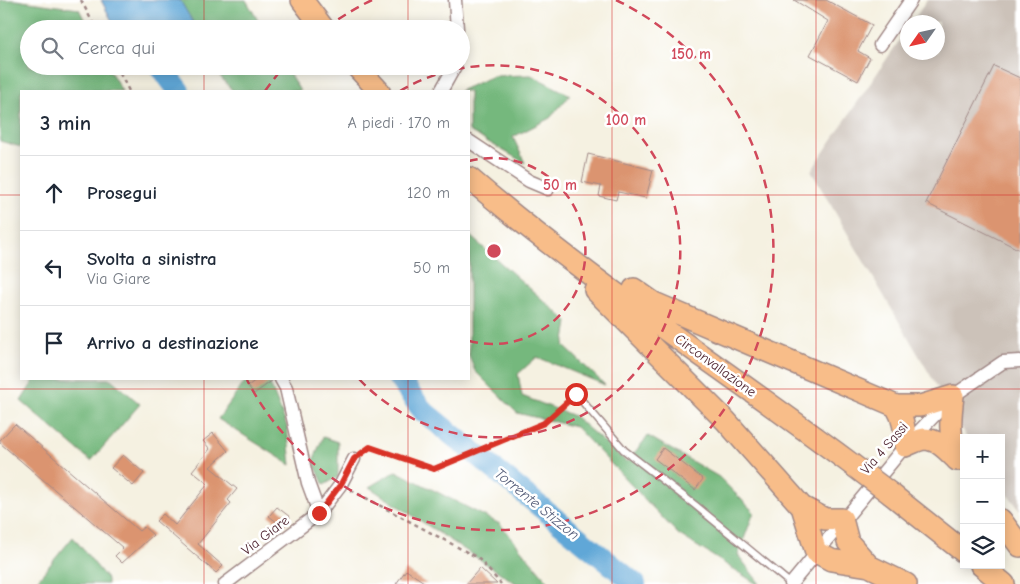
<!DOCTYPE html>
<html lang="it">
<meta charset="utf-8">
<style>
body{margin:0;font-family:"Comic Neue",sans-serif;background:#f6f6f7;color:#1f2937}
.controls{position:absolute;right:15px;bottom:15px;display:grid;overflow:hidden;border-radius:0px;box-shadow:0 2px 12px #0003}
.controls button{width:45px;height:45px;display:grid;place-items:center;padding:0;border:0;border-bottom:1px solid #e0e1e3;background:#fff;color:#1f2937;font:25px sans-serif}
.compass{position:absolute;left:900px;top:15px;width:45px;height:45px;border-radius:50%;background:#fff;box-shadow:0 2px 12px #0003;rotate:236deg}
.stop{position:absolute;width:15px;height:15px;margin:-11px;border:4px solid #d93025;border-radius:50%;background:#fff}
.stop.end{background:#d93025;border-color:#fff;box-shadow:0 1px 5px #0008}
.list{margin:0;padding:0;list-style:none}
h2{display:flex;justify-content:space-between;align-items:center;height:65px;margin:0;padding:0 20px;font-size:21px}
h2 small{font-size:16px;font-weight:400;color:#747a83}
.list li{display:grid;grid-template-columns:32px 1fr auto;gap:15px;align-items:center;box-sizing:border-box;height:75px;padding:0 20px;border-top:1px solid #e0e1e3}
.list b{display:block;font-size:19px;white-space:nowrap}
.list p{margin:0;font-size:16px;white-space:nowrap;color:#747a83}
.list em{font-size:16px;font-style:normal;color:#747a83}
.icon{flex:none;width:28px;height:28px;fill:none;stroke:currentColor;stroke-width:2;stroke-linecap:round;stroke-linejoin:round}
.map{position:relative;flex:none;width:1020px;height:584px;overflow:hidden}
.search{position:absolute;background:#fff;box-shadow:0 2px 12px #0003;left:20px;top:20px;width:450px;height:55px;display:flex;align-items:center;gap:12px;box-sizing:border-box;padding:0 18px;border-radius:28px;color:#747a83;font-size:19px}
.panel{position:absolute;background:#fff;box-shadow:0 2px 12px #0003;left:20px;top:90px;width:450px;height:290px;border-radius:0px}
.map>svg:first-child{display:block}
.industrial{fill:#ccc2b9}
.forest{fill:#74b87d;stroke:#5f6c54}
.water{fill:#60a7d7;stroke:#556381}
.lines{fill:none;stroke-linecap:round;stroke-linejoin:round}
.river{stroke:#60a7d7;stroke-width:22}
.building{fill:#db9470}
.service-casing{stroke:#a08886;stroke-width:9}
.minor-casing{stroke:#a08886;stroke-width:15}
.trunk-casing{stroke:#a08886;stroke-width:24}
.path{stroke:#a08886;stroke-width:2.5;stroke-dasharray:4 4;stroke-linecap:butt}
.service{stroke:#fff;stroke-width:6}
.minor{stroke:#fff;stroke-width:12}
.trunk{stroke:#f8bd89;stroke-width:21}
.trunk-bridge-casing{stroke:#a08886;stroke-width:24;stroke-linecap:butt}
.trunk-bridge{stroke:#f8bd89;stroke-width:21}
.route{stroke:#d93025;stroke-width:6}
.grid{fill:none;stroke:#d62828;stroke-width:1;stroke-opacity:0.55}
.ring{fill:none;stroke:#d1495b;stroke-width:2.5;stroke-dasharray:9 6}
.labels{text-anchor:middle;stroke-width:5;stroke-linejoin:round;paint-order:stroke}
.street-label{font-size:14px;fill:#4a1f2b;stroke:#fff}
.water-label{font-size:15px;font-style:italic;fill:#545c78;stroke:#fff}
.centre{fill:#d1495b;stroke:#fff;stroke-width:2.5}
.ring-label{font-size:15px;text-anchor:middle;font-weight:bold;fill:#d1495b;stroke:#fff;stroke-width:5;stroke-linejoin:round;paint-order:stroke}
</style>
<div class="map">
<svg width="1020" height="584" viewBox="0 0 1020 584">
<rect width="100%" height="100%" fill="#fff"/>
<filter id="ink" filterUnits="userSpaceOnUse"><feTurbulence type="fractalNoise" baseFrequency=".02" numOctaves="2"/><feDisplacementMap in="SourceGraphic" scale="10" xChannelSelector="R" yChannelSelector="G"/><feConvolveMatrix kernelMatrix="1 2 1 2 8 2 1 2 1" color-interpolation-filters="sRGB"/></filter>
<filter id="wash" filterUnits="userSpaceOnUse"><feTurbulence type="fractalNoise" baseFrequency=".0096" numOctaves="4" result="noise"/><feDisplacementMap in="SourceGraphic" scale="20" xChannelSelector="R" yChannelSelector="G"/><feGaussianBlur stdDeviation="1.12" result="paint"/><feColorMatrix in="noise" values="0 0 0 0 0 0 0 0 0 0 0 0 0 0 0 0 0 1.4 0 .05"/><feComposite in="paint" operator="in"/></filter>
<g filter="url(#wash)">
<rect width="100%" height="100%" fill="#f5f1e1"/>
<path class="industrial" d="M927 0H1020V510L1001 486V438H967L811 171 907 29 908 52H938V22H912Z"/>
<path class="forest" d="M0 0H15L79 9 89 29H29V66H107L122 91H21V147L0 141Z
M176 0H246L263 29H190Z
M211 66H285L300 91H233Z
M531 75 570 95 550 118 513 137 525 163 469 131V91H459L493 76Z
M469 235 568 322 564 346 605 385 537 357 518 374 522 396 574 416 627 462 648 436 719 477 754 512 738 555 760 584H757L678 534 576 427 517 413 475 371 469 356Z
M35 379H111L140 404 91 461 21 401Z
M247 379H268L287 426 291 465 218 419Z
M323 437 338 442V477L324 485 313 461Z
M396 471 500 524 550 584H517L369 487Z
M73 537 107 579V584H34Z"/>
<path class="water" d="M101 0H180L197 29H116Z"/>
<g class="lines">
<path class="river" d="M160 66 179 91
M399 379 423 411 635 584"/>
</g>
<g id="blocks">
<path class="building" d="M794 0H826L872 25 858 51 870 58 858 81 810 55 828 21Z
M994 66 1020 78V250L926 203Z
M588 154 653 170 646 198 618 192 616 200 599 196 601 186 582 182Z
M257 379H273V380L254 394 248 386Z
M15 424 139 531 144 527 153 535 122 563 115 556 123 548 0 443V440Z
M213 433 228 451 210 467 237 489 228 500 231 503 198 544 223 566 216 573 156 521 163 514 175 525 208 484 192 471 210 449 203 441Z
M663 448 703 479 695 490 655 459Z
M123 455 144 473 133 486 111 468Z
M277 507 290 517 283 527 269 516Z
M480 568 497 584H466Z
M406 570 427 584H396Z"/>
</g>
</g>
<g filter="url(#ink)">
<use href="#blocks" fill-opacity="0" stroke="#a08886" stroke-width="1"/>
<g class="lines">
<g class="service-casing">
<path id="service" d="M576 394 624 450 695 505 791 584"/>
</g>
<g class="minor-casing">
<path id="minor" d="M455 0 457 29
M880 45 911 0
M441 91 455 66
M469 141 529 181 548 189
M281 379 286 388 308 483 319 513
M225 584 319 513 341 484 354 459
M791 584 905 446 953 396 1003 362 1020 361"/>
</g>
<g class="trunk-casing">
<path id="trunk" d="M302 0 324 29
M356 66 379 91
M469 178C589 281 723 368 850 463
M634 289 654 303 896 406H920L953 396C950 420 949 437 957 460
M595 290 726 421 802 507 825 519H842L848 542 869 566
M896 406C904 419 905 431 905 446 910 444 918 440 924 439 938 439 948 451 957 460
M891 494 964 552
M802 507 816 552 831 560 869 566 906 584
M1001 520 1020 546
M981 565 1004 584"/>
</g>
<path class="path" d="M81 0 96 29
M116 66 129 91
M363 452 370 447 434 469 544 423 569 400
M351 490 478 558 501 584"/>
<use href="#service" class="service"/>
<use href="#minor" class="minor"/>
<use href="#trunk" class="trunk"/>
<g class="trunk-bridge-casing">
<path id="trunk-bridge" d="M850 463 891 494"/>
</g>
<use href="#trunk-bridge" class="trunk-bridge"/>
</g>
</g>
<g class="lines" filter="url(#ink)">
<path class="route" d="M319 513 341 484 354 459 370 447 434 469 544 423 576 394"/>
</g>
<path class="grid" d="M204 0V29M408 0V29M612 0V584M816 0V584M204 66V91M408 66V91M0 195H21M469 195H1020M204 379V584M408 379V584M0 389H1020"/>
<g class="ring">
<path d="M469 161A93 93 0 1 1 469 341"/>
<path d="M400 91A186 186 0 1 1 359 379"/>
<path d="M265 91A279 279 0 0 1 283 68M326 28A279 279 0 0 1 372 0M616 0A279 279 0 1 1 247 380"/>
</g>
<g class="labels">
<g class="street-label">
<text transform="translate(716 365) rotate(36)" y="5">Circonvallazione</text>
<text transform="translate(884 448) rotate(-49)" y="5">Via 4 Sassi</text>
<text transform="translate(265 535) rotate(-37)" y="5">Via Giare</text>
</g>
<g class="water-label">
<text transform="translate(537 504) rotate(39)" y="5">Torrente Stizzon</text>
</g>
</g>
<circle cx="494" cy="251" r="8" class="centre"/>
<g class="ring-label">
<text x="691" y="59">150 m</text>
<text x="626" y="125">100 m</text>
<text x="560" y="190">50 m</text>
</g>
</svg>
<div class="controls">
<button>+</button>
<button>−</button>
<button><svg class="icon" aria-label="layers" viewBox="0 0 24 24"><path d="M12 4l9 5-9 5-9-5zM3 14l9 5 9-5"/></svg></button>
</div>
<svg class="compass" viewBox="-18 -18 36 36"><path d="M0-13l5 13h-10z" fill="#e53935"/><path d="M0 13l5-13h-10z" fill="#747a83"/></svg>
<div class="stop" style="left:576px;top:394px"></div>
<div class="stop end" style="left:319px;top:513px"></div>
<div class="search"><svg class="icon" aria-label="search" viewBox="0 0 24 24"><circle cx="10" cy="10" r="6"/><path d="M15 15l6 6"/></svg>Cerca qui</div>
<section class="panel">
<h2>3 min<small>A piedi · 170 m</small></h2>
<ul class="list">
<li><svg class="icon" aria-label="ahead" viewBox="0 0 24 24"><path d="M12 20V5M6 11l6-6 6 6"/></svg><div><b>Prosegui</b></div><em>120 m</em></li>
<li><svg class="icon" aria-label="left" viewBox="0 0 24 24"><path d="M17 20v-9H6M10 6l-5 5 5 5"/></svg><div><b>Svolta a sinistra</b><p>Via Giare</p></div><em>50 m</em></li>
<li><svg class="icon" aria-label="arrive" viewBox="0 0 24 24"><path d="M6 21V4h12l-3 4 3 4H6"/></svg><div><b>Arrivo a destinazione</b></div></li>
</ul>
</section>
</div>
